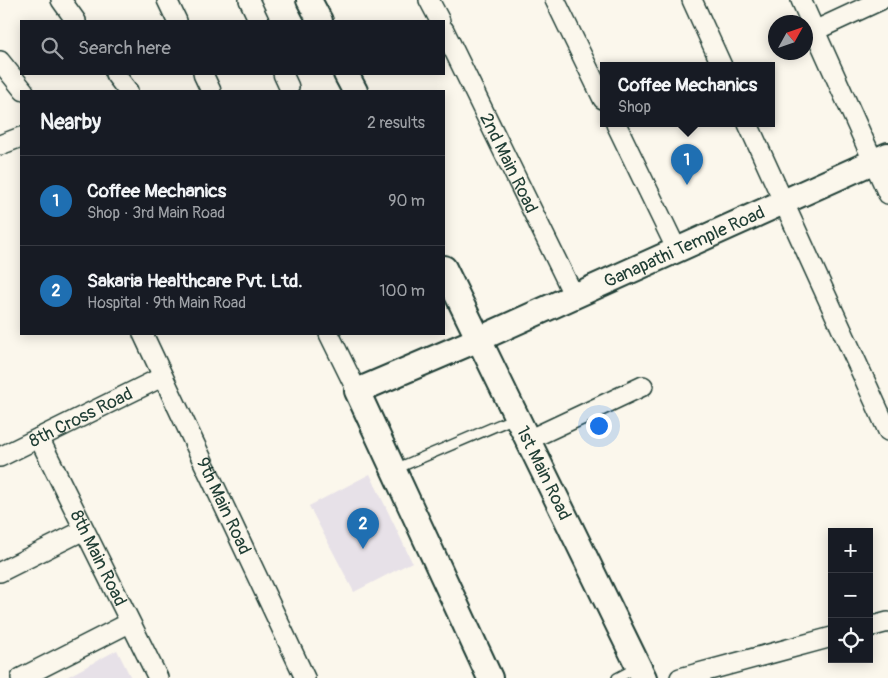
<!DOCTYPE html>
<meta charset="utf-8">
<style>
body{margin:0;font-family:Pangolin,sans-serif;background:#20242c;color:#f1f3f6}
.controls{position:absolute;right:15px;bottom:15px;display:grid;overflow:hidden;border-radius:0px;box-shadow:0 2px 12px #0003}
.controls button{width:45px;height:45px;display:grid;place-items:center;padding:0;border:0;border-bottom:1px solid #363941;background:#171b24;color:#f1f3f6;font:25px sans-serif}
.compass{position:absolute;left:768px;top:15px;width:45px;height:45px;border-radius:50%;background:#171b24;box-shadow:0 2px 12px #0003;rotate:50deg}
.you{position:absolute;left:598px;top:425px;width:18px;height:18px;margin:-12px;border:4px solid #fff;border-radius:50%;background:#1a73e8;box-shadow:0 0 0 8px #1a73e833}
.badge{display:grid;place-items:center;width:32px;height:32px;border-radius:50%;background:#1f6fb2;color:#fff;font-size:16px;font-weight:700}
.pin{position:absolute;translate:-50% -41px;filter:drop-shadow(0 1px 2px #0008)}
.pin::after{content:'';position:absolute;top:26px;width:18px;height:15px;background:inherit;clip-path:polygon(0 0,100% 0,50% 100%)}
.popup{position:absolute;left:600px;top:62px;width:175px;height:65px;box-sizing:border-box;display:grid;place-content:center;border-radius:0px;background:#171b24;filter:drop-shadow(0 1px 4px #0005);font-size:16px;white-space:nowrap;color:#9ea1a6}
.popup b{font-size:19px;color:#f1f3f6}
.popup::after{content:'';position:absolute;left:50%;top:100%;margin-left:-10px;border:10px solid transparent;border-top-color:#171b24}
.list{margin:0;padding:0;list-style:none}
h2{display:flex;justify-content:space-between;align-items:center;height:65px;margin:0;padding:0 20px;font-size:21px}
h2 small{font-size:16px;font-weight:400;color:#9ea1a6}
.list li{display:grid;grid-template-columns:32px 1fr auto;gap:15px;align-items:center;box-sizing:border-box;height:90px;padding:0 20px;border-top:1px solid #363941}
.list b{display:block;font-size:19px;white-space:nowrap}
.list p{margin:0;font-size:16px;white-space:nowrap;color:#9ea1a6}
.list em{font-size:16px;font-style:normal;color:#9ea1a6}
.icon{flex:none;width:28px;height:28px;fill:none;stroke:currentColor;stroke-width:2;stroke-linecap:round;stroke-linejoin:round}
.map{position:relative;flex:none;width:888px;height:678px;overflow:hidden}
.search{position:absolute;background:#171b24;box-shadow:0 2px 12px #0003;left:20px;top:20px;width:425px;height:55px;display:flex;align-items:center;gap:12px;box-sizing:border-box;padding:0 18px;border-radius:0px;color:#9ea1a6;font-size:19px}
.panel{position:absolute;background:#171b24;box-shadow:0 2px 12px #0003;left:20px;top:90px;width:425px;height:245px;border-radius:0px}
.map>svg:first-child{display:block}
.built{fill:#e7e1e8}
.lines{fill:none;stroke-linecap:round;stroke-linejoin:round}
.service-casing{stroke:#1f3d34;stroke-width:12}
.minor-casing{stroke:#1f3d34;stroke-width:22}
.tertiary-casing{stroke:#1f3d34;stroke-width:28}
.service{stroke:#fbf7ec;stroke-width:9}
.minor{stroke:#fbf7ec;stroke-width:19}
.tertiary{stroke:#fbf7ec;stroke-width:24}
.labels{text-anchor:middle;stroke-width:4;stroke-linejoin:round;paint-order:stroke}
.street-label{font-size:18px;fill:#1f3d34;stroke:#fbf7ec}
</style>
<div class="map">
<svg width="888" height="678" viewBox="0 0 888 678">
<rect width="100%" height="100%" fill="#fbf7ec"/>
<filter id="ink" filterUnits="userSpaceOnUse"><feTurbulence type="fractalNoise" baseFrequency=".02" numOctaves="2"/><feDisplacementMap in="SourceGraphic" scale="10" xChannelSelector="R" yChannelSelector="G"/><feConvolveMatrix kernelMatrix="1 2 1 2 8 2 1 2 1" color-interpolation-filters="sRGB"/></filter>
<g filter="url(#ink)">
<path class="built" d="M370 474 412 562 354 592 309 506Z
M117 650 131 678H65Z"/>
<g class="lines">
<g class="service-casing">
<path id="service" d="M393 470 517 417
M617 678 638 667"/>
</g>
<g class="minor-casing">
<g id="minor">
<path d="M61 0 76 21"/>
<path d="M167 0 177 21"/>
<path d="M249 0 259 21"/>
<path d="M429 0 440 21"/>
<path d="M555 0 603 99"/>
<path d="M692 0 722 66"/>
<path d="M801 0 888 194"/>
<path id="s1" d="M444 30 574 296"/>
<path d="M814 31 881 0"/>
<path d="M0 61 24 91"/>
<path d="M115 74 128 91"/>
<path d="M203 74 211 91"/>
<path d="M283 74 289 87"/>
<path d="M616 124 677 250"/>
<path d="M748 124 888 431"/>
<path d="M0 145 21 137"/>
<path id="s2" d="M143 334 305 678"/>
<path d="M329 334 357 391"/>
<path id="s3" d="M39 438 158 678"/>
<path d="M528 440 643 386"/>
<path id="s4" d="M0 457 162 377"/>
<path d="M0 572 84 530"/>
<path d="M869 627 888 622"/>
<path d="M21 678 129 623"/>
<path d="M680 678 832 637"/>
</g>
</g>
<g class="tertiary-casing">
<g id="tertiary">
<path d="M309 0 320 21"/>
<path d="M346 74 355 91"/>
<path id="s5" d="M444 268 644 678"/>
<path id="s6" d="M490 678 357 391 479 339 888 155"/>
</g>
</g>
<use href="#service" class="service"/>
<use href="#minor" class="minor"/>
<use href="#tertiary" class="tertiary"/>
</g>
</g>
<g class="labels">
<g class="street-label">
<text dy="6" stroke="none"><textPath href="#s1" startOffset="148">2nd Main Road</textPath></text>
<text dy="6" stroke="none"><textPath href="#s6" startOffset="674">Ganapathi Temple Road</textPath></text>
<text dy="6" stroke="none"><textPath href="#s4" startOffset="90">8th Cross Road</textPath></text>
<text dy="6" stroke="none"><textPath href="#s5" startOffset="228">1st Main Road</textPath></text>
<text dy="6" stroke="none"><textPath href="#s2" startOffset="190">9th Main Road</textPath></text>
<text dy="6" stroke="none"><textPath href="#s3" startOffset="134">8th Main Road</textPath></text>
</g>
</g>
</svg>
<div class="controls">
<button>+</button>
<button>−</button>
<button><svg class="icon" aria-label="locate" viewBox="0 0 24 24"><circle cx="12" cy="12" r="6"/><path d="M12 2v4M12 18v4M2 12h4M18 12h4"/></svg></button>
</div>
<svg class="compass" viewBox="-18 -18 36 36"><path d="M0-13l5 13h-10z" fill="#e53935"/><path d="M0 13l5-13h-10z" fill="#9ea1a6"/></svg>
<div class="you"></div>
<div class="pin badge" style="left:687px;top:185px">1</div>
<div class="popup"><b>Coffee Mechanics</b>Shop</div>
<div class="pin badge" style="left:363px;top:549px">2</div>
<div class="search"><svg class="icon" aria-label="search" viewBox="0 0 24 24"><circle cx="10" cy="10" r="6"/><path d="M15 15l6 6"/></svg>Search here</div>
<section class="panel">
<h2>Nearby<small>2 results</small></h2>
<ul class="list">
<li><span class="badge">1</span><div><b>Coffee Mechanics</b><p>Shop · 3rd Main Road</p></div><em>90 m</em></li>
<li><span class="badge">2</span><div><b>Sakaria Healthcare Pvt. Ltd.</b><p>Hospital · 9th Main Road</p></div><em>100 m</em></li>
</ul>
</section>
</div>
